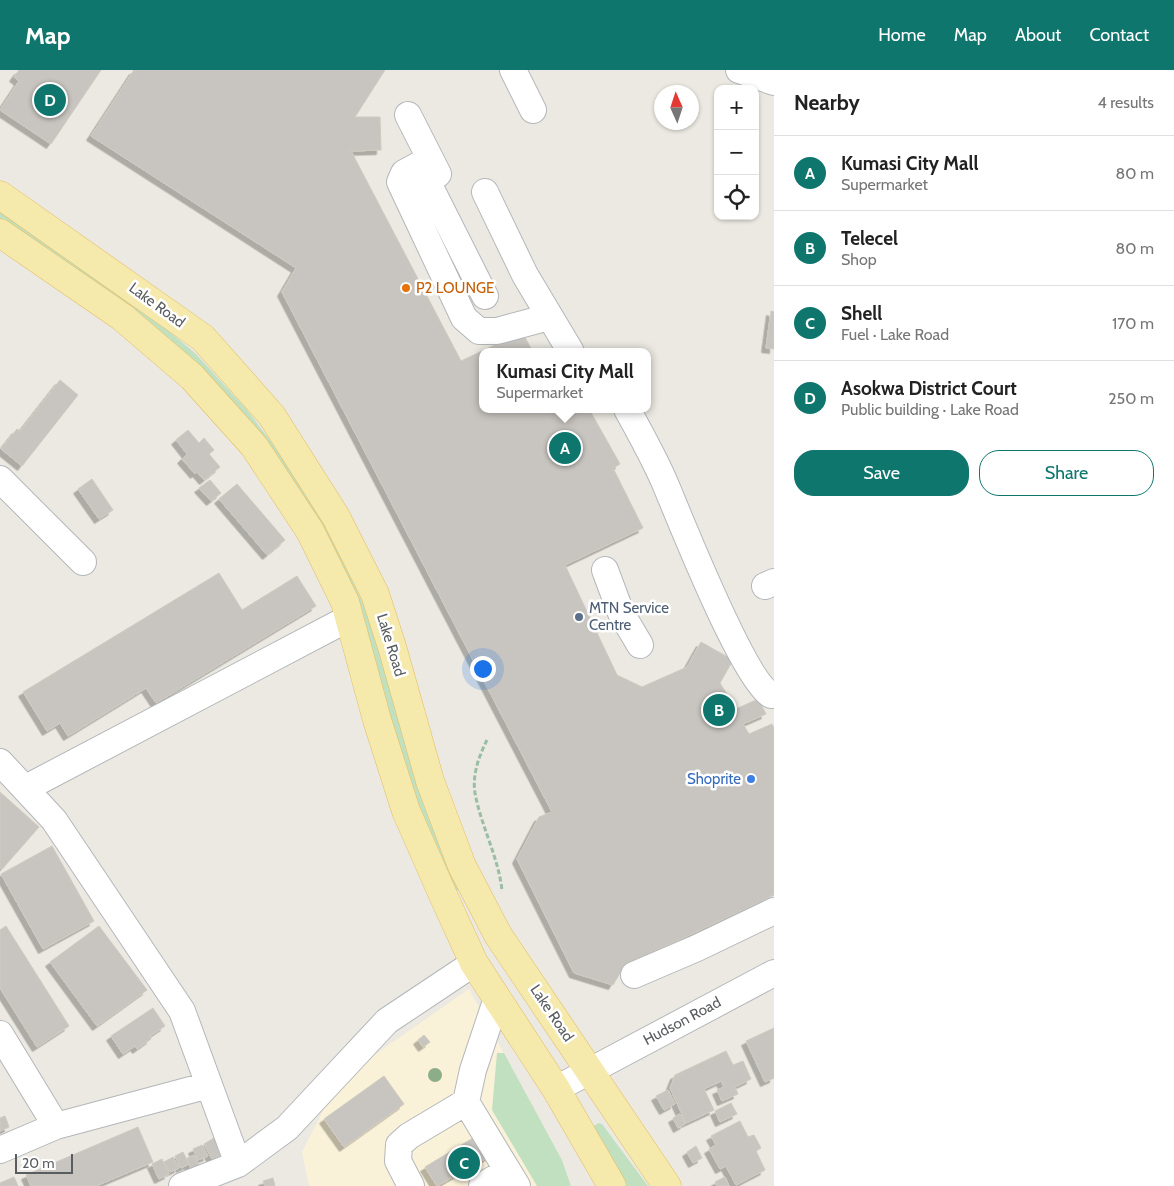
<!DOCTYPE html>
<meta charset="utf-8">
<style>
body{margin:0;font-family:Cabin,sans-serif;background:#f2f2f2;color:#222}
.controls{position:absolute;right:15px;top:15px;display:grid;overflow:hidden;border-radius:10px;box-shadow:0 1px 4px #0004}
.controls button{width:45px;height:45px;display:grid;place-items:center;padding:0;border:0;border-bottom:1px solid #e0e0e0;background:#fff;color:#222;font:25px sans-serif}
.compass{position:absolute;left:654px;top:15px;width:45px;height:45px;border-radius:50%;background:#fff;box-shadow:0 1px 4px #0004;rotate:357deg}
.scale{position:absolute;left:15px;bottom:12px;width:58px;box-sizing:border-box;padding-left:5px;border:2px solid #5a5d60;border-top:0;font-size:14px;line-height:18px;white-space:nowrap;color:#5a5d60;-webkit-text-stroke:4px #fff;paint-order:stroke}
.you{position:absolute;left:482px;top:598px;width:18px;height:18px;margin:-12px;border:4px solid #fff;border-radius:50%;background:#1a73e8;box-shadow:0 0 0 8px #1a73e833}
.badge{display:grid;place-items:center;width:32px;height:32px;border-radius:50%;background:#0f766e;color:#fff;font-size:16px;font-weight:700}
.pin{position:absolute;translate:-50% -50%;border:2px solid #fff;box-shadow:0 1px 5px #0006}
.popup{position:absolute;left:479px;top:278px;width:172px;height:65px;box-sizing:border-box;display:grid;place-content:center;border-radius:10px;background:#fff;filter:drop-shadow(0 1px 4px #0005);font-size:16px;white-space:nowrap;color:#767676}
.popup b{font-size:19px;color:#222}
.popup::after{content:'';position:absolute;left:50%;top:100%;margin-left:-10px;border:10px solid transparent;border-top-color:#fff}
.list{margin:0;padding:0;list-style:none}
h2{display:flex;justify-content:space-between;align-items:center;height:65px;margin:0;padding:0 20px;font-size:21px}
h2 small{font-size:16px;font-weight:400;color:#767676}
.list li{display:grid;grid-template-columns:32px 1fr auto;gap:15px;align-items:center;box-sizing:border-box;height:75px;padding:0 20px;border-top:1px solid #e0e0e0}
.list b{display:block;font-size:19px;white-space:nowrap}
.list p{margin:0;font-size:16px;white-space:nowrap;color:#767676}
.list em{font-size:16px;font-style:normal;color:#767676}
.actions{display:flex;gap:10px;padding:15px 20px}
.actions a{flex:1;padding:11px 0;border:1px solid #0f766e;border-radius:20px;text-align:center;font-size:18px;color:#0f766e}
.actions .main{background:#0f766e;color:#fff}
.icon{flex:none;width:28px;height:28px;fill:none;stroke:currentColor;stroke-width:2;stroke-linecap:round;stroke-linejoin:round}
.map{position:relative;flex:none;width:774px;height:1116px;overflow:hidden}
header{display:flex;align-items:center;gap:30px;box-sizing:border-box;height:70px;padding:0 25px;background:#0f766e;color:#fff}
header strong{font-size:24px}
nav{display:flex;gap:28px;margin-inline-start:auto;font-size:18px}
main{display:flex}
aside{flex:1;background:#fff}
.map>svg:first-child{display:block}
.commercial{fill:#f9f1d8}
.green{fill:#c0e0c0}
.building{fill:#c8c5c0;stroke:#cfcac0;filter:url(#shadow)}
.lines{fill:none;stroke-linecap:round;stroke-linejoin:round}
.minor-casing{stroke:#b4b7ba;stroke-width:28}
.major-casing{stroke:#e1bd64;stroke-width:29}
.path{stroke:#99bea3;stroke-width:3;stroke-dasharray:5 2.5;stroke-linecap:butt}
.minor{stroke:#fff;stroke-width:26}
.major{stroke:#f6e9ac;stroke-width:28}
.tree{fill:#8bae88}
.food-dot{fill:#e8710a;stroke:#fff;stroke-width:2}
.service-dot{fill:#5c6f8a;stroke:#fff;stroke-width:2}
.shop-dot{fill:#3f7fe0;stroke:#fff;stroke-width:2}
.labels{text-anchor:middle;stroke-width:5;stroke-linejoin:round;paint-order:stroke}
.food-label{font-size:15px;fill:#c56008;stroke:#fff;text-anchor:start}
.street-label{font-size:15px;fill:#5a5d60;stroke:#fff}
.service-label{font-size:15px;fill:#4e5e75;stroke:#fff;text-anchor:start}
.shop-label{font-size:15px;fill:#366cbe;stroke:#fff;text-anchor:end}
</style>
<header>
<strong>Map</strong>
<nav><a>Home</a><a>Map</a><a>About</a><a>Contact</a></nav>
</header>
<main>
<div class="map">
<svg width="774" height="1116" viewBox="0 0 774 1116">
<defs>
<filter id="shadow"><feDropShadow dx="-4.5" dy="4.5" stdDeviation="0" flood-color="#0004"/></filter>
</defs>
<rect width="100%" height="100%" fill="#ebe9e1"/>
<path class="commercial" d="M469 919 562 1090 571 1116H309L302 1082 326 1035 367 990Z"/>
<path class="green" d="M0 136 153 248 195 283 247 340 285 390 316 437 366 539 460 820 454 821 271 384 0 157Z
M497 983H504L562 1090 571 1116H537L492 1040Z
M598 1053 602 1054 648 1116H627L594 1059V1056Z"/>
<path class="building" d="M19 0H101L51 74 0 40 19 11 14 7Z
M134 0H385L355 47H380L381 80 351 81 461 291 522 262 533 282H482V339H589L620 394 613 398 643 458 565 495 617 605 642 617 687 597 701 572 733 590 720 613 736 639 758 629 766 644 743 654 749 664 772 654 774 658V825L624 896 613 915 574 903 517 789 539 747 552 742 282 222 296 198 91 66Z
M771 241 774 242V279L766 278Z
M60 310 78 325 22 396 1 379 17 359 20 361Z
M188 360 199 373 204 368 214 380 209 384 220 397 204 410 197 402 195 404 182 389 187 384 176 370Z
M92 409 113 440 99 449 78 419Z
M210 410 221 423 211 431 199 418Z
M237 414 285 470 267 485 219 429Z
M219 503 242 540 297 506 316 536 156 633 146 618 68 666 60 653 47 661 23 622Z
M0 722 39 757 2 799 0 798Z
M52 776 94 851 43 879 1 804Z
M6 856 69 956 37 977 0 918V860Z
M99 856 147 920 97 956 50 892Z
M153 938 165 956 150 966 151 969 137 979 135 976 123 984 111 966Z
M774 958V1008L765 1012 746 971Z
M424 965 430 972 423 977 418 970Z
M726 981 733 995 743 991 751 1009 735 1017 738 1024 722 1031 717 1020 724 1017 721 1011 704 1019 714 1040 686 1053 670 1018 675 1005Z
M384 1006 404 1034 344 1077 324 1049Z
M668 1020 675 1034 664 1040 656 1026Z
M731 1033 737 1044 720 1052 715 1041Z
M680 1044 685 1054 678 1058 673 1048Z
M5 1046 9 1057 0 1061V1048Z
M740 1051 748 1067 754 1065 761 1078 756 1081 765 1100 736 1115 726 1096 720 1099 709 1079 716 1075 711 1066Z
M138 1057 153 1092 96 1116H31L26 1105Z
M478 1065 490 1086 437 1116 425 1097Z
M214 1068 223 1084 212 1089 204 1074Z
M202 1075 208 1086 198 1090 193 1079Z
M696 1076 702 1088 693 1093 687 1082Z
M183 1082 189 1094 181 1098 175 1086Z
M194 1085 199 1095 191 1099 187 1088Z
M173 1087 179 1098 170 1102 164 1092Z
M162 1089 169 1104 159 1109 152 1094Z
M14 1107 18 1116H0V1113Z
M725 1107 729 1116H717L715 1112Z
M273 1108 275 1116H265L263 1111Z"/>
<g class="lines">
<g class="minor-casing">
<path id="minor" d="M513 0 533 40
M739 0 774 12
M408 45 438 104
M430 89 404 103 400 112 464 248 479 261H497L549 247
M419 95 485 226
M485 122 525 205 571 282
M627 339C641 365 656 391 667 418 682 454 744 610 771 625
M0 409 83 492
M605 500 621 543 640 575
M765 516 774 512
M0 692 54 750 182 941 238 1094
M26 718 349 548
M634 905 697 878 774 841
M497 928 473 1000 466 1032 517 1116
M0 964 56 1056 209 1015
M556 1019 774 903
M0 1080 56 1056
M182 1116 238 1094 287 1058 387 951 474 893
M411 1116 398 1091 399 1075 409 1066 466 1032
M482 1116 507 1101"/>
</g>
<g class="major-casing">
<path id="major" d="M0 125 203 268 272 346 336 447 375 524 393 580 430 711 462 796 498 865 667 1116
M0 163 122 247 192 307 254 376 310 461 345 532 377 650 406 741 443 825 474 893 556 1019 612 1116"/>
</g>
<path class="path" d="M487 670C479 686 472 705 475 723 481 756 498 786 502 820"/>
<use href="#minor" class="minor"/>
<use href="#major" class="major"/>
</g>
<circle class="tree" cx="435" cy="1005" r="7"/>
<circle class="food-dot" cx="406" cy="218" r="5"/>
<circle class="service-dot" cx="579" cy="547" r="5"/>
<circle class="shop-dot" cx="751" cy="709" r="5"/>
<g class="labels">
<g class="food-label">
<text x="416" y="223">P2 LOUNGE</text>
</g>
<g class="street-label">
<text transform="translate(157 235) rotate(36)" y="5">Lake Road</text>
<text transform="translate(391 575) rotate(73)" y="5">Lake Road</text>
<text transform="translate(552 943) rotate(56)" y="5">Lake Road</text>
<text transform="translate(682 951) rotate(-28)" y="5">Hudson Road</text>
</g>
<g class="service-label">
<text x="589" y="543">MTN Service<tspan x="589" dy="17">Centre</tspan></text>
</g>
<g class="shop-label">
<text x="741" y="714">Shoprite</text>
</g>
</g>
</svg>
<div class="controls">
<button>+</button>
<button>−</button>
<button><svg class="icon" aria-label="locate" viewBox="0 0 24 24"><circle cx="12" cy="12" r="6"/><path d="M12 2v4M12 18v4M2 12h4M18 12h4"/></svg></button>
</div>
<svg class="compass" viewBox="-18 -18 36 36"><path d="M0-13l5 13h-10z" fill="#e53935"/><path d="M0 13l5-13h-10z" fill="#767676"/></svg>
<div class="scale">20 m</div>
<div class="you"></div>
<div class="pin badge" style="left:565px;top:378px">A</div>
<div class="popup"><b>Kumasi City Mall</b>Supermarket</div>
<div class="pin badge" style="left:719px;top:640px">B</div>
<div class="pin badge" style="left:464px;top:1093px">C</div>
<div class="pin badge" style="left:50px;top:30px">D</div>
</div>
<aside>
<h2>Nearby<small>4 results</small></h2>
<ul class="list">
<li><span class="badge">A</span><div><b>Kumasi City Mall</b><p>Supermarket</p></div><em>80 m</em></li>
<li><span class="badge">B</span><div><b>Telecel</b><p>Shop</p></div><em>80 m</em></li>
<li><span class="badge">C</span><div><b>Shell</b><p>Fuel · Lake Road</p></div><em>170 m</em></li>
<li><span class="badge">D</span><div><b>Asokwa District Court</b><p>Public building · Lake Road</p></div><em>250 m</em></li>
</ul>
<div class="actions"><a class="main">Save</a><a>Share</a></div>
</aside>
</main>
